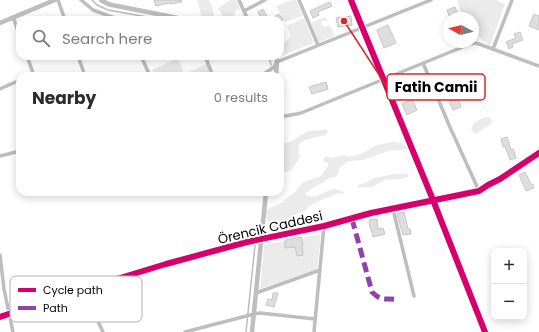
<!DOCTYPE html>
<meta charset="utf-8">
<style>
body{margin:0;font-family:Poppins,sans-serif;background:#f2f2f3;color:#2b2b33}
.controls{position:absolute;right:12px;bottom:12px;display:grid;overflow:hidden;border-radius:8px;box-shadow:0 2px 10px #0003}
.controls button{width:36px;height:36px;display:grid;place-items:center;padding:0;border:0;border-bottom:1px solid #e1e1e2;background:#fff;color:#2b2b33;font:20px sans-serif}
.compass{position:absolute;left:443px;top:12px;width:36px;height:36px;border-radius:50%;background:#fff;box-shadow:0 2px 10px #0003;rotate:278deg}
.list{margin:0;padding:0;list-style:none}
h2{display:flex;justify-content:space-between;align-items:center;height:52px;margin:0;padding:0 16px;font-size:17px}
h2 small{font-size:13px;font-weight:400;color:#7c7c81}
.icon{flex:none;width:22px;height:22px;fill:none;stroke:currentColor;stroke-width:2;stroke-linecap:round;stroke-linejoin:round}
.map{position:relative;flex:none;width:539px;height:332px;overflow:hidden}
.search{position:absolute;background:#fff;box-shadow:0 2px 10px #0003;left:16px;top:16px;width:268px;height:44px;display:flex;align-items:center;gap:10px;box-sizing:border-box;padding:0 14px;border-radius:12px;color:#7c7c81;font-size:15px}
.panel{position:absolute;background:#fff;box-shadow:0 2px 10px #0003;left:16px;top:72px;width:268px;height:124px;border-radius:12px}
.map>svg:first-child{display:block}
.green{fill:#ebebeb}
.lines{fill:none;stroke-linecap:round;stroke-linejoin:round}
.stream{stroke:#bdbdbd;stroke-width:1.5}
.building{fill:#dedede;stroke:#c6c6c6}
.minor{stroke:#bebebe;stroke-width:3.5}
.tertiary{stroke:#bebebe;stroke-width:4.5}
.quiet{stroke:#8e44ad;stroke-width:5;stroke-dasharray:10 5;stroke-linecap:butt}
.cycleway-casing{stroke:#fff;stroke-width:8}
.cycleway{stroke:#d6006c;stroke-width:6}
.labels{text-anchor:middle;stroke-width:3.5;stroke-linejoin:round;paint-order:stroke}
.street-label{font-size:13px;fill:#000;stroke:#fff}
.key{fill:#fff;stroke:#b2b2b2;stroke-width:1}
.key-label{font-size:11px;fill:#000}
.leader{fill:none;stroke:#d62828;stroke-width:1.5}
.callout-dot{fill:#d62828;stroke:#fff;stroke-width:1.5}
.callout{fill:#fff;stroke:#d62828;stroke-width:1.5}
.callout-label{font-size:14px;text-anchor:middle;font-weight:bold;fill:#000}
</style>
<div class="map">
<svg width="539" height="332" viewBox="0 0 539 332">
<rect width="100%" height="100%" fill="#fff"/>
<path class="green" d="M197 0H209L212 6 214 17 202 18Z
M230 0H236L241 9 236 10 234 16V20H225L218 8Z
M292 0H296L303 16 285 22 276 6Z
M457 0H496L505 4 490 46C483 42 475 33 473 25 472 23 473 20 473 18H469L466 13 462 14Z
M325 17 328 21H322L321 24 325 27 330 25 335 36 319 42 311 23Z
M304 18 314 43 280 56V43L285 42 291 36 287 26Z
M178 58 184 74 207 64 212 76H154L152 70Z
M488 117 491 118 492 123 476 134 471 130C472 122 481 118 488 117Z
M325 129 328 131 327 133 326 134C313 140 292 137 300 158L291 170 287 172 280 170V156L285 150 283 145 285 143C294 142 300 134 309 131 314 129 319 132 325 129Z
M393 142 403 143 408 148C403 152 394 149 388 151L363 160 348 161 340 167 338 174 335 177 329 178 324 182 314 187 305 194C315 202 324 190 335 189 338 189 340 191 344 192V194L338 193 328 198 323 199 309 206 307 209 303 212 296 214C295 216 294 218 294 220 290 228 279 231 271 229L266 216 265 211 268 209 273 207 283 202 284 200 295 192 302 183 321 176 328 166V163L323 161V159L325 157 327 156 331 158 343 155 348 157 361 154 377 145Z
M395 174H407L408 177 400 179 385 180 372 187 358 188V185L367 182 374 178Z
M321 234 317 269 260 289 264 245Z"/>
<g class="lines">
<path class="stream" d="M92 0 97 5 108 10 164 20
M269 56 271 65
M246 332 255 245"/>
</g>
<path class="building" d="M154 0H181L182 2 170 4 169 3 156 6Z
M330 2 332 6 318 12 319 15 313 18 310 11Z
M455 7 459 18H450L447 10Z
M263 9 269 20 279 14 283 20H262L258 12Z
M534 14 539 16V30L529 26Z
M351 16 352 25 338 27 336 18Z
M388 25 396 43 384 48 377 30Z
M520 32 523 40 512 44 513 47 509 49 506 42 516 38 514 34Z
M326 82 328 89 312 94 309 87Z
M458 98 461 107 453 110 449 101Z
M412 99 417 110 407 115 402 104Z
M507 137 511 150 513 149 516 158 510 160 505 146 503 147 501 139Z
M525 172 531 184H532L534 188 526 191 519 175Z
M404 212 408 229H410L411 234 403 235 397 214Z
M377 219 378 229 383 228 385 234 373 237 371 228H370L369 220Z
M301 237 303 245H302L303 255 297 256 295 247 285 248V240Z
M273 293H278L274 307 266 305 268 299 272 300Z"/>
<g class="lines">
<path class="minor" d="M58 0 65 20
M81 0 93 10 120 20
M239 0 248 20
M299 0 318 45
M351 0 433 200 485 332
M244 11 265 0
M13 17 20 37
M493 49 512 0
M27 56 34 76
M78 56 85 76
M141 56 150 76
M205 56 213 76
M423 63 449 125 479 191
M261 76 274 67 277 62 431 0
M0 89 20 80
M280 116H286L301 113 470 44 474 43 479 44 539 66
M0 156 20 151
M393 209 414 296
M0 255 4 289 13 332
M83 289 103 332
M256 293 320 270
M185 332 254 314 260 313 315 319
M314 332 324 226"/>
<path class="tertiary" d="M101 0 108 4 112 5 188 20
M0 23 55 0
M276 56 277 62 276 76
M0 317 87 288 166 264 247 242 324 226 371 213 479 191 488 185 500 179 539 153
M252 332 266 192"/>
<path class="quiet" d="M352 219 372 292C383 303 385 297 398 300"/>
<g class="cycleway-casing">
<path id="cycleway" d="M351 0 433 200 485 332
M0 317 87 288 166 264 247 242 324 226 371 213 479 191 488 185 500 179 539 153"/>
</g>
<use href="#cycleway" class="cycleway"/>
</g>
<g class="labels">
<g class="street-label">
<text transform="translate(270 227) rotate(-13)" y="5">Örencik Caddesi</text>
</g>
</g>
<rect x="10" y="276" width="132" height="46" rx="6" class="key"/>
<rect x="18" y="288" width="18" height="4" fill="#d6006c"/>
<rect x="18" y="306" width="18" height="4" fill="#8e44ad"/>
<g class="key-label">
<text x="43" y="294">Cycle path</text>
<text x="43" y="312">Path</text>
</g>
<path class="leader" d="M344 21L387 87"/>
<circle class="callout-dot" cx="344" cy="21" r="4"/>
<rect class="callout" x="387" y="74" width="98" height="26" rx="4"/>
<g class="callout-label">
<text x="436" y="92">Fatih Camii</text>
</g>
</svg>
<div class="controls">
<button>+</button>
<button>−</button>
</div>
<svg class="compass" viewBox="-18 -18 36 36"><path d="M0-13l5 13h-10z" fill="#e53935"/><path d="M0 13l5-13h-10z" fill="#7c7c81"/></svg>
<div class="search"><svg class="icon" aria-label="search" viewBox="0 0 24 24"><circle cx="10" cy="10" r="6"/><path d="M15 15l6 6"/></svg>Search here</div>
<section class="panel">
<h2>Nearby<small>0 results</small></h2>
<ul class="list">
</ul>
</section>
</div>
